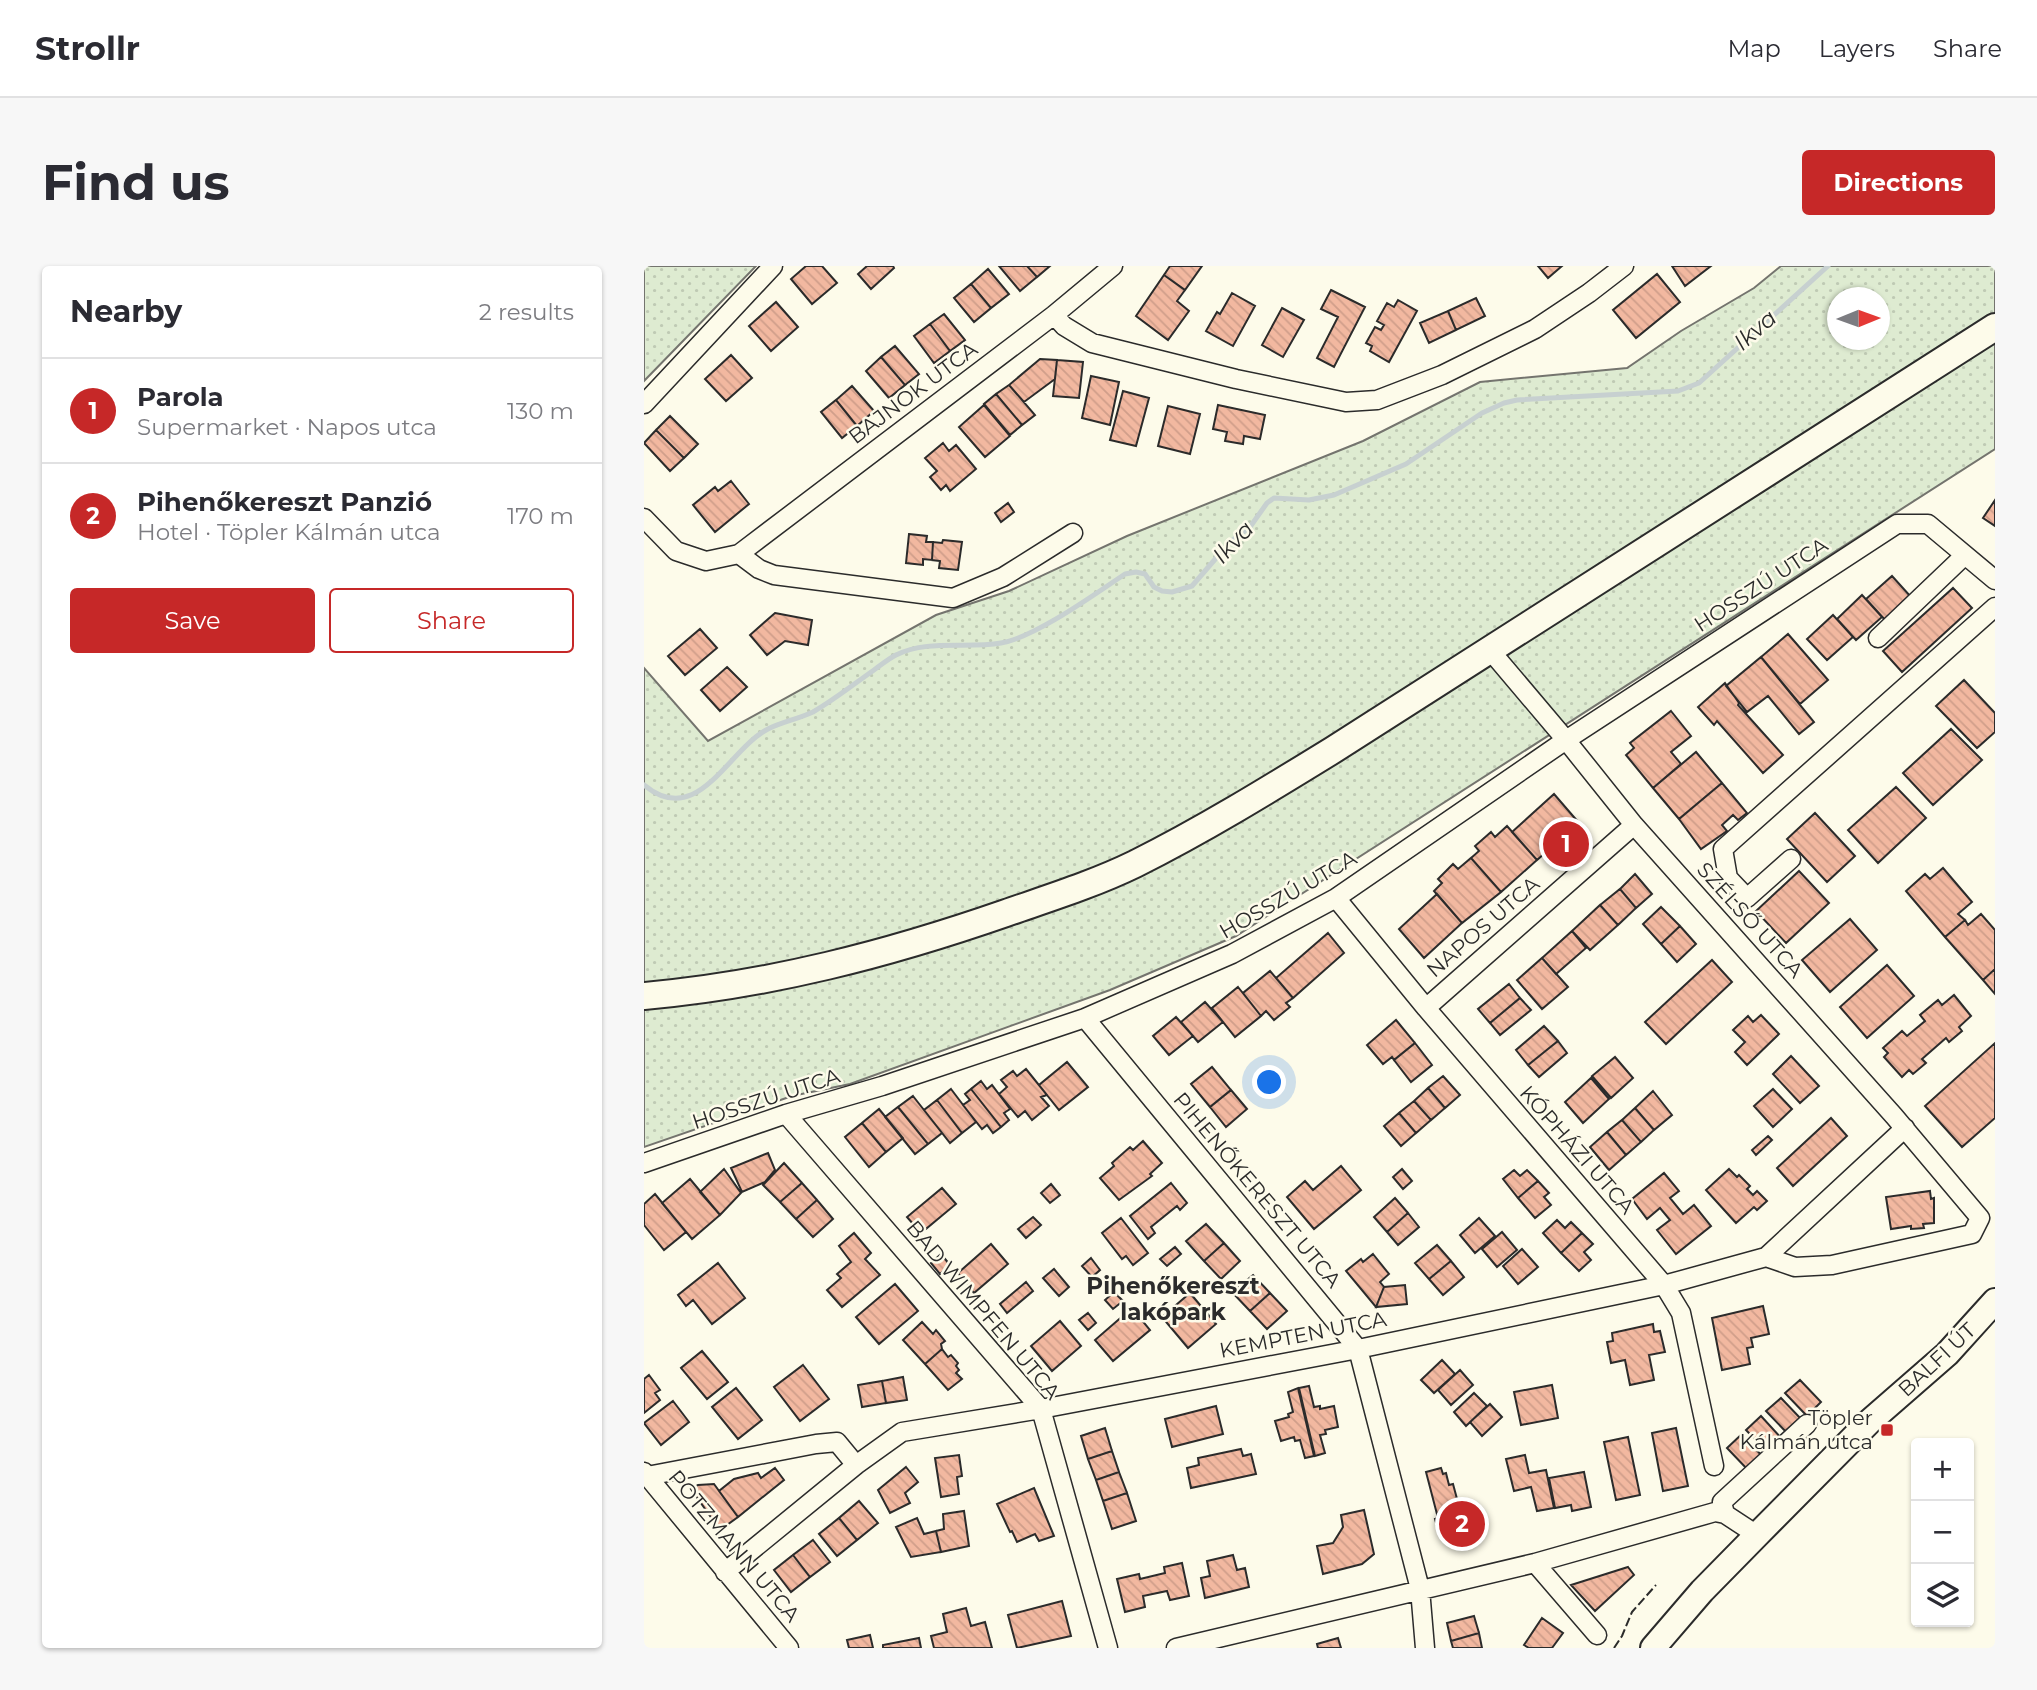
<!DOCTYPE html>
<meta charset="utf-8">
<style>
body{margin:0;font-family:Montserrat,sans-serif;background:#f7f7f7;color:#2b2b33}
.controls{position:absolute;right:21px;bottom:21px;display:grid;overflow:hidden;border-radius:7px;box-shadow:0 2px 5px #0004}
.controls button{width:63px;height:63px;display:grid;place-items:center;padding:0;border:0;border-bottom:2px solid #e1e1e2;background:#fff;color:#2b2b33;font:35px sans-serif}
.compass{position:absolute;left:1183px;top:21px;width:63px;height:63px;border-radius:50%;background:#fff;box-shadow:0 2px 5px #0004;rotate:89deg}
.you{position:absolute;left:626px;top:817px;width:24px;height:24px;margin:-18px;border:5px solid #fff;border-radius:50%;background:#1a73e8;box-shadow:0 0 0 10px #1a73e833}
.badge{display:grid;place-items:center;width:46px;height:46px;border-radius:50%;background:#c62828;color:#fff;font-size:23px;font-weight:700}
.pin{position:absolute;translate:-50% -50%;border:4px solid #fff;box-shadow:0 2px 7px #0006}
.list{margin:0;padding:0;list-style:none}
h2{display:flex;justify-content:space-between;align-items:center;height:91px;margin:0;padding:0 28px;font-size:30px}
h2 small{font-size:23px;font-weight:400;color:#7c7c81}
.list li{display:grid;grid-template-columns:46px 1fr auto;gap:21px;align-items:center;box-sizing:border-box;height:105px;padding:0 28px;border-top:2px solid #e1e1e2}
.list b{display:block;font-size:26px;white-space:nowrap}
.list p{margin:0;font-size:23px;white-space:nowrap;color:#7c7c81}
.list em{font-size:23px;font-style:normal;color:#7c7c81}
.actions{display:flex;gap:14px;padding:21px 28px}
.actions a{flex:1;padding:16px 0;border:2px solid #c62828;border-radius:7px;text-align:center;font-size:24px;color:#c62828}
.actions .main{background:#c62828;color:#fff}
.icon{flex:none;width:38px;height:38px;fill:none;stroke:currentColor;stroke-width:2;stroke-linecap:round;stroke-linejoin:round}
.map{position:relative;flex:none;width:1351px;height:1382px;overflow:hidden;border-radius:7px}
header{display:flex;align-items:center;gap:42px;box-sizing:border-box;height:98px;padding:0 35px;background:#fff;border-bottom:2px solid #e1e1e2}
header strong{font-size:33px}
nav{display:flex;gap:38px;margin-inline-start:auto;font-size:24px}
.intro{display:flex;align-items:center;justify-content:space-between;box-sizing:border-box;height:168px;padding:0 42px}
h1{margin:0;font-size:49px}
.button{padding:18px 32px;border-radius:7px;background:#c62828;color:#fff;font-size:24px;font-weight:700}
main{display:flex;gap:42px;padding:0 42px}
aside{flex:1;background:#fff;border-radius:7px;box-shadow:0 2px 5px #0004}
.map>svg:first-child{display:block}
.green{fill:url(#green-dots);stroke:#74746e;stroke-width:2;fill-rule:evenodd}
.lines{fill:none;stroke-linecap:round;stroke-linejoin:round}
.stream{stroke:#c7d0d0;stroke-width:5}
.building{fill:url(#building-back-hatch);stroke:#2b2b2b;stroke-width:2}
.minor-casing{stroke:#2b2b2b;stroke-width:21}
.secondary-casing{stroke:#2b2b2b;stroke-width:28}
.primary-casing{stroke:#2b2b2b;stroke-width:30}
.minor{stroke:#fdfbea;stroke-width:18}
.secondary{stroke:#fdfbea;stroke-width:24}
.primary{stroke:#fdfbea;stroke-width:26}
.fence{stroke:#2b2b2b;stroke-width:2;stroke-dasharray:9 3.5;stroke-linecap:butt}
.poi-dot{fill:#c62828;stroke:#fdfbea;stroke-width:2.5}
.labels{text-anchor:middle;stroke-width:5;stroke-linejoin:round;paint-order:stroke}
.street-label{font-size:21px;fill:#2b2b2b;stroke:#fdfbea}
.poi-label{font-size:21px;fill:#2b2b2b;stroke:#fdfbea;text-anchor:end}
.water-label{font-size:23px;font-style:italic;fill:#2b2b2b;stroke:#fdfbea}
.neighbourhood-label{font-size:23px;font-weight:bold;fill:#2b2b2b;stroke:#fdfbea}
</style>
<header>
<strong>Strollr</strong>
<nav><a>Map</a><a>Layers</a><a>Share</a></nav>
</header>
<div class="intro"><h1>Find us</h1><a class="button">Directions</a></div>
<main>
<aside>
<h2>Nearby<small>2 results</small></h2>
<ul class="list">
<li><span class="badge">1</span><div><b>Parola</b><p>Supermarket · Napos utca</p></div><em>130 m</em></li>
<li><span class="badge">2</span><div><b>Pihenőkereszt Panzió</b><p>Hotel · Töpler Kálmán utca</p></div><em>170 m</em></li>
</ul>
<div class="actions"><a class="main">Save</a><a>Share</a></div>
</aside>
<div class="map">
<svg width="1351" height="1382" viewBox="0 0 1351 1382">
<defs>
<pattern id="green-dots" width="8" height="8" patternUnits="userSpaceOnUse" patternTransform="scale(1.75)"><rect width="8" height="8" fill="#deebd1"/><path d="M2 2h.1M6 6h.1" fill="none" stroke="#bfcab4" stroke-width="1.8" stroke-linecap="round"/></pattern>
<pattern id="building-back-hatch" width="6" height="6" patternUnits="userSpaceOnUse" patternTransform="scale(1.75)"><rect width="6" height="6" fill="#f2b8a0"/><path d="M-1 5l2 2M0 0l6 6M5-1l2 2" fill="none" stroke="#d09e8a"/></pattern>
</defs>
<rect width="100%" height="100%" fill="#fdfbea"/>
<path class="green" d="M0 0H112L0 115Z
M1137 0H1351V183L592 670 466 724 206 818 148 830 0 881V402L64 475 292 349 365 325 483 270 719 175 836 116 983 102 1037 65 1110 22ZM1194 32H1236V74H1194Z"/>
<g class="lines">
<path class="stream" d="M0 519C54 564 84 483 124 463 138 456 154 453 169 446 190 434 210 418 230 404 237 399 244 393 252 389 284 373 322 383 357 377 390 372 451 328 481 308L492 306 501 308 510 321 518 325 528 326 548 320 586 276 606 261 623 237 630 232 665 234 690 229 762 198 838 147 860 137 873 134 1034 125 1055 117 1184 0"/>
</g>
<path class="building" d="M162 0H178L193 17 168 38 147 13Z
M223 0H249L250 2 227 23 214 8Z
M355 0H383L393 11 376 25Z
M383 0H406L393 11Z
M526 0H558L541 24 520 9Z
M894 0H918L904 12Z
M1028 0H1067L1041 20Z
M344 3 365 28 347 42 327 18Z
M1013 8 1036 36 992 72 969 44Z
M520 9 541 24 533 35 545 45 524 74 492 50Z
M327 18 347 42 330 56 310 32Z
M687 24 721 41 690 101 673 92 694 51 677 43Z
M588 27 611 40 589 80 562 65 573 46 576 48Z
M832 32 841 50 812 64 804 45Z
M754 34 773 45 745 96 726 85 728 80 722 77 731 61 737 64 740 59 733 55 743 37 750 41Z
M132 36 154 61 127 85 105 60Z
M638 42 660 54 639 91 618 79Z
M804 45 812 64 785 77 776 57Z
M300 48 321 74 306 85 286 58Z
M286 58 306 85 290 97 270 70Z
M251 80 275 108 261 119 237 91Z
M87 89 108 112 82 135 61 113Z
M237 91 261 119 245 132 222 105Z
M396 93 413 94 411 113 380 136 365 119Z
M413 94 439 96 435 132 409 130Z
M447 110 475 116 466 159 438 152Z
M365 119 391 149 378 159 352 128Z
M208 120 230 145 213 160 192 134Z
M479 125 505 132 492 180 466 174Z
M352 128 378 159 366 169 340 138Z
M192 134 213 160 198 172 177 146Z
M340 139 366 170 341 191 315 161Z
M574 139 621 149 616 173 600 170 599 178 581 175 583 166 569 163Z
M524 140 556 148 546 188 514 180Z
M26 150 54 178 40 192 12 164Z
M12 164 40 192 26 205 0 177Z
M299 177 305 185 312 179 332 203 306 225 302 219 297 224 286 211 293 205 281 192Z
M87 215 105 238 71 266 49 239 71 221 74 225Z
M1351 234V260L1339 252Z
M364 237 370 246 357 256 351 247Z
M265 268 283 270 282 276H289L288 294 279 293V299L262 297Z
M299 274 318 276 314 304 295 302 296 295 288 294 289 276 298 277Z
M1248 310 1267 331 1242 355 1222 333Z
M1309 322 1328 342 1258 406 1239 385Z
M1218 329 1238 351 1212 374 1193 353Z
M131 347 168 354 164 379 141 375 123 389 106 369Z
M1189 349 1209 371 1183 394 1163 373Z
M56 363 73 382 41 409 24 390Z
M1144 368 1184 414 1156 438 1117 391Z
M1117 391 1170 456 1155 468 1124 430 1103 446 1082 420Z
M83 401 103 421 76 445 57 424Z
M1320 414 1351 447V466L1333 482 1292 440Z
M1081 417 1095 437 1094 439 1139 489 1119 507 1073 455 1070 459 1054 441Z
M1027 445 1047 470 1027 486 1037 498 1009 522 982 489 990 482 986 477Z
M1307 463 1338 494 1289 539 1259 507Z
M1052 486 1078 517 1035 553 1009 522Z
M1078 517 1103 547 1094 554 1089 549 1078 559 1083 565 1057 583 1035 553Z
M1252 521 1282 552 1234 597 1204 564Z
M910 528 935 557 893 594 868 566Z
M1171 547 1211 590 1183 616 1143 573Z
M863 560 893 594 857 626 827 592 835 585 831 580 847 566 851 571Z
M827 592 857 626 818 657 790 625 798 617 794 613 809 598 814 603Z
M1299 602 1328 636 1314 648 1321 654 1301 671 1262 625 1281 608 1286 613Z
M1155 605 1185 637 1142 677 1112 645Z
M991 608 1008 628 992 642 976 623Z
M976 623 992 642 974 659 956 639Z
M793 628 818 657 780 692 755 663Z
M956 639 974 659 946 684 928 665Z
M1017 641 1036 660 1017 678 999 658Z
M1337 648 1351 664V703L1339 714 1301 671 1321 654 1324 659Z
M1206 653 1233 684 1186 726 1158 694Z
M1036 660 1052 678 1033 696 1017 678Z
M928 665 942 682 912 708 898 692Z
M684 667 700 687 649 732 632 712Z
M898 692 924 721 898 743 873 714Z
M1068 694 1088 716 1022 778 1001 756Z
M1243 699 1270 730 1223 772 1196 741Z
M1351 703V728L1339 714Z
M626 705 649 732 642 737 646 741 630 754 622 745 617 750 599 727Z
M865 718 876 732 846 757 834 743Z
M594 721 617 750 591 771 568 742Z
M1310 729 1327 750 1315 761 1318 765 1305 776 1302 772 1278 793 1282 797 1269 808 1265 804 1258 811 1240 791 1244 787 1239 782 1258 765 1263 770 1281 755 1276 749 1294 734 1298 739Z
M876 732 887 744 856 769 846 757Z
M561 736 579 756 554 776 537 756Z
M1117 749 1135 768 1103 799 1091 786 1101 776 1089 764 1104 750 1109 756Z
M532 751 549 770 525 789 509 770Z
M752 754 771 777 750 794 748 791 739 798 723 779Z
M900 760 914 775 884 799 872 784Z
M914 775 923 787 895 811 884 799Z
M771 777 788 799 767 816 750 794Z
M1351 777V852L1318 881 1281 840Z
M1147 790 1175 820 1156 837 1129 808Z
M971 791 989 812 967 832 948 810Z
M423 796 444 821 415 844 395 819Z
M568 801 587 824 566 841 547 818Z
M382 803 403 829 397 831 405 840 388 854 381 845 374 851 355 828 363 821 357 814 369 805 373 810Z
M799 810 816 829 801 842 784 822Z
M947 812 965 833 939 857 921 836Z
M337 815 343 823 348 819 366 843 360 847 365 854 357 861 327 823Z
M784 822 801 842 787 854 770 835Z
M307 823 332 856 318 867 293 834Z
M327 823 357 861 349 867 343 859 338 863 319 839 326 834 321 828Z
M1129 823 1148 843 1129 861 1110 840Z
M587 824 603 843 582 861 566 841Z
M1009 825 1028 849 1010 864 991 842Z
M269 830 298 867 284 878 254 841Z
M293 834 318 867 306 877 280 844Z
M770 835 787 854 772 867 755 847Z
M254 841 284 878 271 888 241 851Z
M991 842 1010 864 997 876 978 854Z
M235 843 259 872 242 886 218 857Z
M755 847 772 867 757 880 740 860Z
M1187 852 1203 870 1149 920 1133 902Z
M978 854 997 876 982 889 963 866Z
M218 857 242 886 225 901 201 871Z
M963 866 982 889 965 904 946 881Z
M1124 870 1128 874 1112 889 1108 884Z
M499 875 518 897 506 908 508 910 475 934 456 912 470 900 468 897 486 881 489 884Z
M124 887 131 904 121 916 98 926 87 902Z
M140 897 158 917 136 936 119 919Z
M697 900 717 924 670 963 643 931 661 915 669 924Z
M80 903 97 927 76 949 56 926Z
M758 903 768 915 759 923 749 911Z
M1085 903 1093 911 1095 909 1106 920 1103 923 1109 929 1113 925 1123 935 1113 944 1110 941 1092 957 1062 924Z
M870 904 876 910 883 904 894 915 874 932 859 913Z
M1020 907 1035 925 1026 932 1039 948 1050 939 1067 960 1032 988 1013 964 1026 954 1016 942 1003 953 988 933Z
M46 913 76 949 48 973 18 937Z
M894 915 905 927 900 931 907 939 891 952 874 932Z
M158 917 173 934 152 953 136 936Z
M527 917 543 937 536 944 533 940 507 961 511 967 504 973 486 950Z
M407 918 416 929 406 937 397 927Z
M298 922 312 938 277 967 263 951Z
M1286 925 1287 933 1290 932V957L1279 958 1280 962 1267 963V960L1247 963 1242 931Z
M11 928 42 966 20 984 0 959V938Z
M751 932 764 947 743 966 730 951Z
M173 934 189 953 169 971 152 953Z
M764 947 775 961 754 979 743 966Z
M389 951 397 959 382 972 374 963Z
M477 952 504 987 489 999 482 990 478 993 458 967Z
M835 952 851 970 831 987 816 969Z
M913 954 921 962 927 956 938 967 917 987 899 967Z
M562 958 580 977 560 995 542 975Z
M858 966 873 984 853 1001 838 983Z
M210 967 227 987 221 993 236 1009 198 1041 183 1024 197 1012 193 1008 207 996 195 980Z
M938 967 949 978 940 986 947 994 935 1005 917 987Z
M580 977 596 995 577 1013 560 995Z
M347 978 364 998 330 1027 314 1007Z
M793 979 807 995 785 1013 771 997Z
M531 981 537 988 523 1000 516 993Z
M878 983 894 1001 874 1018 859 1000Z
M297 988 306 999 296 1008 287 997Z
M729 988 745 1008 736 1016 740 1021 732 1041 702 1005 717 993 719 996Z
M447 992 456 1004 448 1011 438 1000Z
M807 995 820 1011 799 1029 785 1013Z
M74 997 101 1032 68 1058 49 1034 42 1040 34 1029Z
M410 1003 425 1021 415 1030 399 1012Z
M609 1009 626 1027 606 1045 588 1026Z
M382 1016 389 1025 363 1047 356 1038Z
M251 1018 274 1045 235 1078 212 1051Z
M761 1019 763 1038 732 1041 740 1021Z
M470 1026 479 1035 469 1043 461 1034Z
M546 1027 572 1058 544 1082 518 1051Z
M626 1027 643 1045 623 1063 606 1045Z
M1119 1040 1125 1068 1107 1072 1109 1081 1103 1082 1106 1098 1078 1104 1068 1052Z
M488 1042 506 1064 469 1095 451 1074Z
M444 1047 452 1057 444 1064 435 1054Z
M416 1055 437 1080 408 1105 387 1080Z
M278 1056 289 1068 292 1064 301 1075 297 1078 298 1083 281 1098 259 1074Z
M1009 1058 1010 1066 1016 1065 1021 1086 1005 1089 1010 1114 986 1119 981 1094 967 1097 963 1076 969 1075 968 1067Z
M298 1083 304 1091 307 1089 314 1097 312 1100 315 1104 312 1107 318 1113 304 1124 281 1098Z
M58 1085 84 1116 63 1133 37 1102Z
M798 1094 811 1108 790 1127 777 1114Z
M159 1099 185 1133 156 1155 130 1121Z
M816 1104 829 1119 807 1139 794 1124Z
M5 1109 16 1124 11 1127 16 1134 0 1147V1113Z
M259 1111 263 1134 242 1137 238 1115Z
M1156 1114 1177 1136 1163 1150 1141 1127Z
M238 1115 242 1137 218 1141 214 1119Z
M908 1119 914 1152 877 1159 870 1126Z
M665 1120 670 1141 676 1140V1143L690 1140 694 1161 681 1164 682 1168 676 1169 681 1187 671 1190 655 1122Z
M92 1122 118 1154 94 1173 68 1141Z
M654 1122 670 1190 661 1192 656 1174 651 1175 650 1171 637 1175 631 1155 645 1151 644 1148 649 1146 644 1126Z
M830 1127 843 1140 822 1160 810 1146Z
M1137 1132 1158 1154 1144 1168 1122 1145Z
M29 1135 45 1156 17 1179 0 1157Z
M846 1138 858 1151 838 1170 826 1156Z
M572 1140 579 1168 528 1181 521 1153Z
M1117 1150 1138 1173 1124 1187 1102 1164Z
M461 1162 468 1185 444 1193 437 1170Z
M1032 1162 1044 1220 1019 1225 1008 1167Z
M1098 1168 1119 1191 1105 1205 1083 1182Z
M984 1171 996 1229 972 1234 960 1176Z
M597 1183 599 1190 607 1188 612 1208 547 1222 543 1202 555 1199 554 1192Z
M468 1185 475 1206 452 1214 444 1193Z
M315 1189 318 1210 313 1211 315 1228 297 1231 291 1192Z
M881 1189 885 1207 902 1204 910 1242 893 1245 887 1221 870 1225 862 1193Z
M262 1201 274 1216 261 1227 266 1237 246 1247 234 1224Z
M131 1202 140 1214 94 1251 75 1225 90 1213 114 1207 117 1212Z
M797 1202 799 1208 802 1207 805 1219 809 1218 816 1244 832 1240 838 1263 823 1267 824 1271 813 1274 812 1270 799 1273 797 1263 794 1264 791 1253 794 1252 782 1206Z
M475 1206 483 1227 459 1235 452 1214Z
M940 1206 947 1241 928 1245 927 1239 911 1242 905 1212Z
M70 1218 94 1251 76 1264 47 1223 54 1219Z
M390 1222 410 1270 395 1275 391 1268 373 1276 368 1265 366 1266 353 1238Z
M483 1227 492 1255 468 1263 459 1235Z
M215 1235 234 1257 213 1274 195 1252Z
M720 1244 730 1288 718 1298 679 1308 673 1280 689 1277 699 1261 697 1249Z
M320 1245 325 1280 297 1286 292 1265 300 1263 299 1248Z
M195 1252 213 1274 193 1290 175 1268Z
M273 1252 280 1268 292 1265 297 1286 267 1291 252 1261Z
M169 1274 186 1296 166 1311 149 1289Z
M149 1289 166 1311 147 1326 130 1304Z
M589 1289 593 1304 601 1302 605 1321 561 1332 557 1312 566 1310 563 1295Z
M538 1297 545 1330 526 1334 523 1325 499 1330 501 1341 481 1346 473 1313 495 1308 496 1313 521 1307 520 1301Z
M984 1301 990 1309 951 1345 927 1319Z
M418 1335 427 1370 373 1382 364 1349Z
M322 1342 327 1360 341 1356 348 1382H290L287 1370 303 1366 299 1348Z
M830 1350 835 1367 807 1375 803 1357Z
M898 1352 919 1367 908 1382H885L880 1379Z
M835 1367 838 1382H809L807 1375Z
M226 1369 229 1382H205L203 1374Z
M275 1372 277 1382H239V1379Z
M694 1372 697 1382H674L673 1378Z"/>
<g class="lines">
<g class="minor-casing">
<path id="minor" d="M410 49 420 60 448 77 592 113 702 136 733 134 798 109 891 63 945 27 980 0
M0 138 129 0
M0 252 32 285 62 295 95 288
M429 267 359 311 309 332 130 309 115 303 95 288 410 49 469 0
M1234 372 1321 289
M845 383 922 474 990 559 1250 850 1336 952 1328 968 1188 999 1151 1001 1122 991
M1147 593 1103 632 1084 612 1079 583 1351 341
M692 632 782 742 1020 1019 1037 1047 1070 1200
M782 742 990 559
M441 752 714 1083 776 1323 781 1382
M142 848 397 1143 464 1382
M0 897 142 848 238 820 441 752 588 688 692 632 922 474 1253 258H1284L1351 314
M0 1206 145 1382
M3 1210 172 1178 193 1176 212 1199 258 1166 397 1143 714 1083 1020 1019 1122 991 1261 862
M1081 1248 1078 1236 1163 1158
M891 1297 953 1369
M81 1306 212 1199
M532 1382 891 1297 1071 1246 1081 1248 1113 1269"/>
</g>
<g class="secondary-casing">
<path id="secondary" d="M1009 1382 1058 1325 1113 1269 1225 1156 1303 1088 1351 1035"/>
</g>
<g class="primary-casing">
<path id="primary" d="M0 730C125 719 244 688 362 647 405 632 450 618 491 598 559 564 624 524 689 484L1351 61"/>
</g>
<use href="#minor" class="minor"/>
<use href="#secondary" class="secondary"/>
<use href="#primary" class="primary"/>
<path class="fence" d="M970 1382 978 1370 988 1346 1012 1319"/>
</g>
<rect class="poi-dot" x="1236" y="1157" width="14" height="14" rx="3.5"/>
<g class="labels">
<g class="street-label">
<text transform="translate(269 127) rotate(-37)" y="7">BAJNOK UTCA</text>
<text transform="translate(1117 319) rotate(-33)" y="7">HOSSZÚ UTCA</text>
<text transform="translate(644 629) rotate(-30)" y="7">HOSSZÚ UTCA</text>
<text transform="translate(1106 654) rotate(48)" y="7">SZÉLSŐ UTCA</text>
<text transform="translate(839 661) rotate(-41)" y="7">NAPOS UTCA</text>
<text transform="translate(122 833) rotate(-18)" y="7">HOSSZÚ UTCA</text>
<text transform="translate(933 884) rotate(49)" y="7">KÓPHÁZI UTCA</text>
<text transform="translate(613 924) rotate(50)" y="7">PIHENŐKERESZT UTCA</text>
<text transform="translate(339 1044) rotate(50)" y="7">BAD WIMPFEN UTCA</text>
<text transform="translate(659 1069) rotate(-11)" y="7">KEMPTEN UTCA</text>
<text transform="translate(1293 1094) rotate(-43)" y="7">BALFI ÚT</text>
<text transform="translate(90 1280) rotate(50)" y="7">POTZMANN UTCA</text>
</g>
<g class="poi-label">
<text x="1229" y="1159">Töpler<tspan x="1229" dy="24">Kálmán utca</tspan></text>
</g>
<g class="water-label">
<text transform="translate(1111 64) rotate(-41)" y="8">Ikva</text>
<text transform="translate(589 276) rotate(-47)" y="8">Ikva</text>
</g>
<g class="neighbourhood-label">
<text x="529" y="1028">Pihenőkereszt<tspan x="529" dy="26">lakópark</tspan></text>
</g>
</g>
</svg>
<div class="controls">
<button>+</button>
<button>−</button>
<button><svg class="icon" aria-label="layers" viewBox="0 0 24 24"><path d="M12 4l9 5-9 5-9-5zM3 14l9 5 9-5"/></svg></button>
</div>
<svg class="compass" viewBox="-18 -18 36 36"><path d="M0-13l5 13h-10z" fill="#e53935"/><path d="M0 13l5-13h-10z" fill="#7c7c81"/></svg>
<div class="you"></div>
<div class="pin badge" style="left:922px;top:578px">1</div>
<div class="pin badge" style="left:818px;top:1258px">2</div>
</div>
</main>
